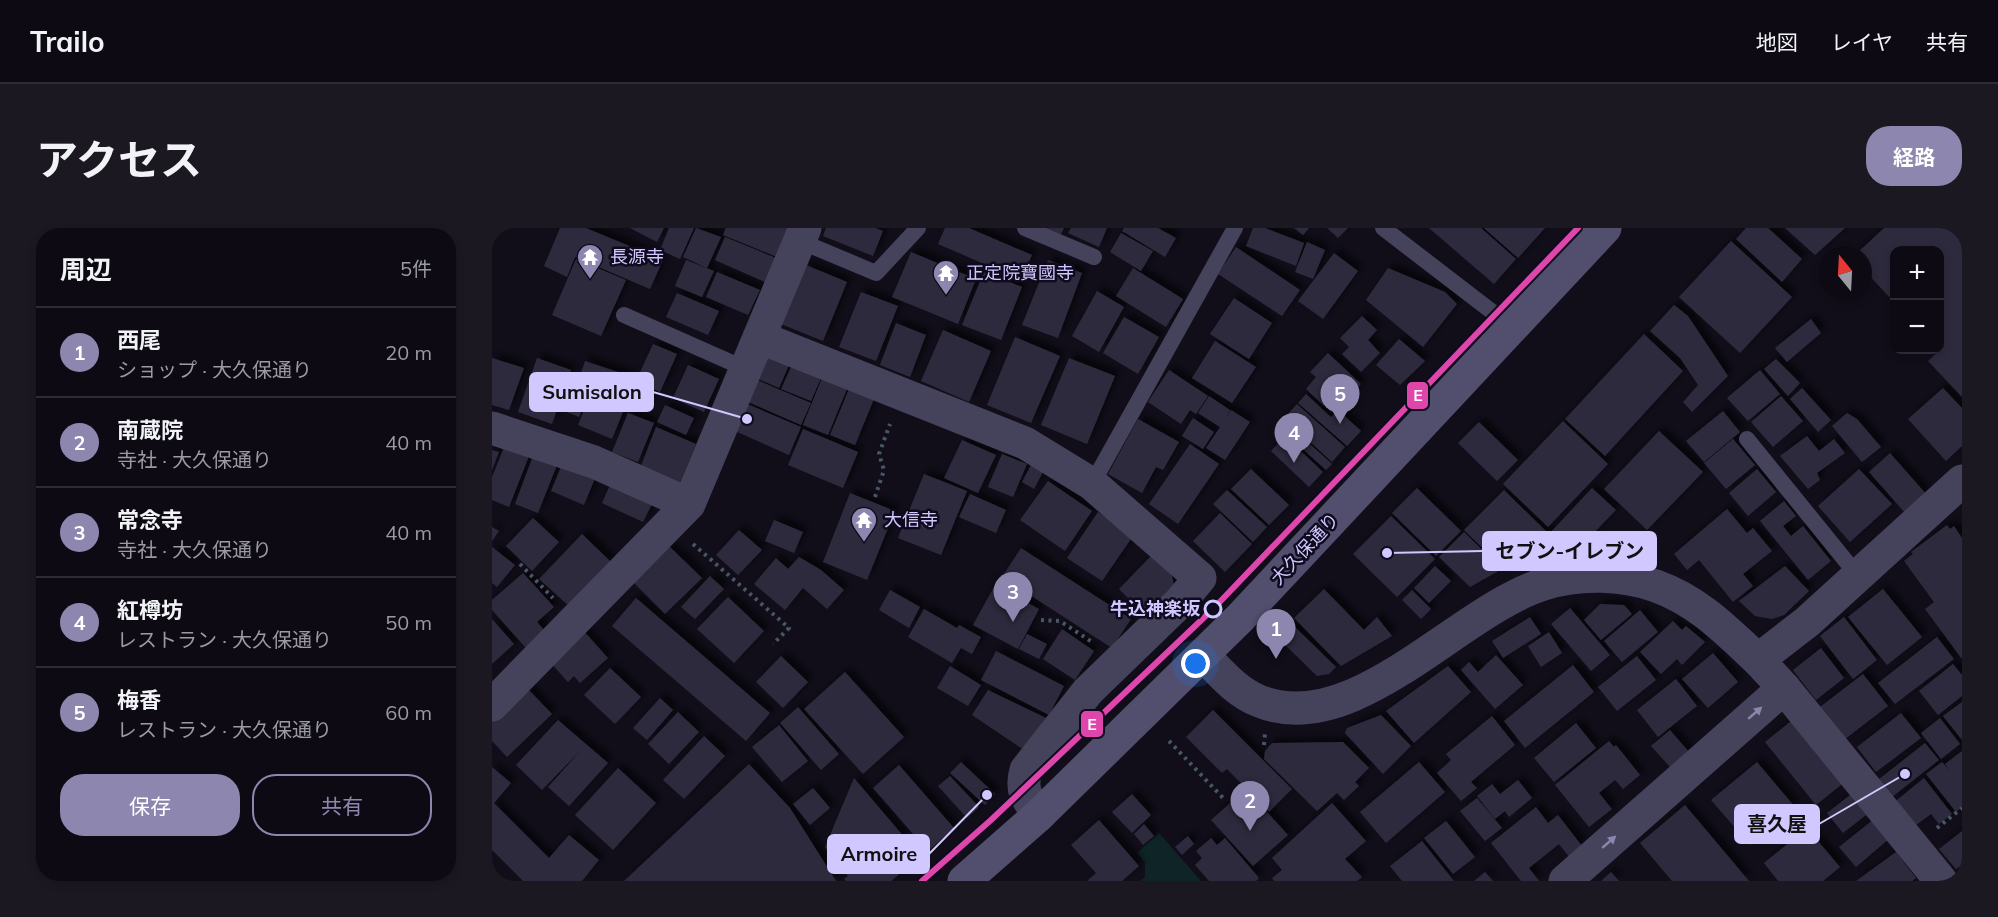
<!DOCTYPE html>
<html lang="ja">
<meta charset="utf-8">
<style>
body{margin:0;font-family:Mulish,"Noto Sans JP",sans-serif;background:#1b1822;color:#f1f3f6}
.controls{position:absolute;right:18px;top:18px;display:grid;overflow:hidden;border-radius:12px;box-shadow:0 3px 9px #0003}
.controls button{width:54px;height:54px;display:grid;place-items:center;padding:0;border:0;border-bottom:2px solid #2d2b34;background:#0d0a14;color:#f1f3f6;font:30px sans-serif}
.compass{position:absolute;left:1326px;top:18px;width:54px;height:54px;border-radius:50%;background:#0d0a14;box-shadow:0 3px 9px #0003;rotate:342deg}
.you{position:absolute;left:704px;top:436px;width:21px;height:21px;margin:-15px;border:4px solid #fff;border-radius:50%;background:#1a73e8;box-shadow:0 0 0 9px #1a73e833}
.badge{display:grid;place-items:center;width:39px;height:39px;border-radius:50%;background:#8d87af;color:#fff;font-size:20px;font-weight:700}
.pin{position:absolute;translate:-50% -50px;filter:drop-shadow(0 2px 3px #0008)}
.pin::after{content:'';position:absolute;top:32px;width:21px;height:18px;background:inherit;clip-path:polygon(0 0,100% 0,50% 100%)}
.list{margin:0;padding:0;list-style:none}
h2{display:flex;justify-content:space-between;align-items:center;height:78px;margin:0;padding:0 24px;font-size:26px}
h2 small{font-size:20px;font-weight:400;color:#9a9aa0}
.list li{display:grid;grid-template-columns:39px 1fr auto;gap:18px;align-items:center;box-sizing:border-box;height:90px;padding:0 24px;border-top:2px solid #2d2b34}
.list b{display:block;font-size:22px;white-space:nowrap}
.list p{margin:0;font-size:20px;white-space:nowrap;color:#9a9aa0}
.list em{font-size:20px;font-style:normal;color:#9a9aa0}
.actions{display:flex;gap:12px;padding:18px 24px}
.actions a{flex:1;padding:14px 0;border:2px solid #8d87af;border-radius:24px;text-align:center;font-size:21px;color:#8d87af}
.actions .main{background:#8d87af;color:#fff}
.map{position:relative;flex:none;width:1470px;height:653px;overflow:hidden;border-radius:24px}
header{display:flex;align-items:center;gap:36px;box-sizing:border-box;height:84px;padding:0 30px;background:#0d0a14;border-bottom:2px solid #2d2b34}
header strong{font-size:28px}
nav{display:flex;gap:33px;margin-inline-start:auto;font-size:21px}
.intro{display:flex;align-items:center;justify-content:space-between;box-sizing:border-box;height:144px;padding:0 36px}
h1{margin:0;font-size:42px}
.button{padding:15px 27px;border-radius:24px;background:#8d87af;color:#fff;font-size:21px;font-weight:700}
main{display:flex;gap:36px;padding:0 36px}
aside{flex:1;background:#0d0a14;border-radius:24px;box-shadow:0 3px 9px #0003}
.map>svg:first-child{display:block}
.green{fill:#0e2426}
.building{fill:#2f2b3d;filter:url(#shadow)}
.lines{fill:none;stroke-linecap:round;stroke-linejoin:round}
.path{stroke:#475766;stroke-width:4;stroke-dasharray:3 4.5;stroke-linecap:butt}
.service{stroke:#45435b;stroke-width:16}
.minor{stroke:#45435b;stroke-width:33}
.tertiary{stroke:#45435b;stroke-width:33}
.secondary{stroke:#524f6e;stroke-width:33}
.metro-1-casing{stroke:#0f0a1e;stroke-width:10}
.metro-1{stroke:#de46ac;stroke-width:6}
.oneway{fill:#8a86ad}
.stop-dot{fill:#0f0a1e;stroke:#d0c8ff;stroke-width:3}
.labels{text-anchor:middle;stroke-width:5;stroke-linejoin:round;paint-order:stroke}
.poi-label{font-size:18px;fill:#d0c8ff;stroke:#0f0a1e;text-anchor:start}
.street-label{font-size:18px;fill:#d0c8ff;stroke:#0f0a1e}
.stop-label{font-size:18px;font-weight:bold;fill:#d0c8ff;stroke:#0f0a1e;text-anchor:end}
.leader{fill:none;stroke:#d0c8ff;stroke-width:2}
.callout-dot{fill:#d0c8ff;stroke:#0f0a1e;stroke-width:2}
.callout{fill:#d0c8ff;stroke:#d0c8ff;stroke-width:2}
.callout-label{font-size:20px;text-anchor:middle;font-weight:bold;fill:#111}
.line-badge{stroke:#0f0a1e;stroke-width:2}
.badge-label{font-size:16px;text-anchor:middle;font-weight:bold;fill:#fff}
</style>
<header>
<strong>Trailo</strong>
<nav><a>地図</a><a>レイヤ</a><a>共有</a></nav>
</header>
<div class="intro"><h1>アクセス</h1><a class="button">経路</a></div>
<main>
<aside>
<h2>周辺<small>5件</small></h2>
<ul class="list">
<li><span class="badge">1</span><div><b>西尾</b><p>ショップ · 大久保通り</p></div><em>20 m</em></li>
<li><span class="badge">2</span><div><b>南蔵院</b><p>寺社 · 大久保通り</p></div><em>40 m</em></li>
<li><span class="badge">3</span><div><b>常念寺</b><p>寺社 · 大久保通り</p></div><em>40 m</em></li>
<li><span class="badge">4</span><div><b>紅樽坊</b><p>レストラン · 大久保通り</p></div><em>50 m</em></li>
<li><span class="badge">5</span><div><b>梅香</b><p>レストラン · 大久保通り</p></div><em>60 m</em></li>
</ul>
<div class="actions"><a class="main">保存</a><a>共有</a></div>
</aside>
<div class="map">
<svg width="1470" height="653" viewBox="0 0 1470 653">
<defs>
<filter id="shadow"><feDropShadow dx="5.5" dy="-5.5" stdDeviation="3" flood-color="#0009"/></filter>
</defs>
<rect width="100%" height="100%" fill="#110e1a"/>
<path class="green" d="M667 605 709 653H648L653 649V635L645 625Z"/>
<path class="building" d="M68 0H94L171 32 158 61 83 29 75 49 52 38Z
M138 0H172L165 14Z
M177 0H202L188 31 168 22Z
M204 0 229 9 215 40 191 29Z
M234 0H297L285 29 231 7Z
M334 0H383L391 3 381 28 331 8Z
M453 0H477L540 27 529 52 446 16Z
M547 0H572L568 8Z
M579 0H615L607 19 576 5Z
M632 0H666L684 10 673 29 630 3Z
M761 0H773L812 15 804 38 754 18Z
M802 0H817L811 7Z
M835 0H856L846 10Z
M937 0H989L1024 31 1002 56Z
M992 0H1053L1026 30Z
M1254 0H1276L1310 31 1290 54 1244 11Z
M1293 0H1353L1323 27Z
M1392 0H1470V169L1436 133 1452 118 1448 113V22H1402V74L1371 41V27H1363Z
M629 5 661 23 649 43 618 24Z
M233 9 284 30 273 54 223 32Z
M1239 13 1300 69 1248 125 1187 69Z
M815 14 833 22 821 51 803 44Z
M744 19 808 62 790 88 726 46Z
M419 24 484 51 466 96 400 69Z
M842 25 866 43 831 91 806 73Z
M84 31 134 52 109 108 60 87Z
M194 32 222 43 210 69 183 58Z
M556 32 590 45 566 110 530 97Z
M314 37 355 54 331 113 289 96Z
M641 40 691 71 674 99 624 68Z
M896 40 953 64 965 76 931 119 874 72Z
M225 44 268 62 256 87 214 69Z
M492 44 530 59 509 112 470 97Z
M605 63 632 79 607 124 580 108Z
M369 64 406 78 384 133 347 119Z
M185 65 227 83 216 107 174 89Z
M742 70 780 95 757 131 718 106Z
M1182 77 1196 88 1236 148 1200 184 1191 174 1206 157 1188 130 1158 103Z
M870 88 885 102 876 112 888 125 869 144 850 126 857 119 848 110Z
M632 89 667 109 646 146 611 125Z
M1319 91 1329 105 1295 134 1283 120Z
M404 95 434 107 418 149 388 137Z
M451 102 499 123 477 174 429 153Z
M1152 106 1191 143 1113 228 1073 191Z
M523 109 568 128 539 195 495 177Z
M907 111 933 133 908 157 884 137Z
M723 113 764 139 740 175 700 150Z
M161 116 185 126 168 164 144 153Z
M836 125 869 156 851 174 843 166 832 178 814 161 824 149 818 144Z
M274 127 297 137 287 160 264 150Z
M0 130 32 140 17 182 0 177Z
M45 130 79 142 60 196 26 184Z
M577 130 623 148 595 216 549 197Z
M1284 131 1308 155 1296 168 1272 141Z
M93 133 141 149 133 173 85 157Z
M196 137 227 151 212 184 181 170Z
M300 137 329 150 319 173 289 161Z
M677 142 716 168 704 186 698 182 689 196 656 174Z
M1268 142 1288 166 1256 193 1235 170Z
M330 150 355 161 336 207 311 197Z
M265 152 319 175 309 197 256 174Z
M143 157 162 164 154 182 135 174Z
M81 159 96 164 87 189 72 183Z
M1310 160 1339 192 1326 204 1298 171Z
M1451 160 1470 180V218L1454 233 1416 191Z
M357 161 382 171 363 217 338 207Z
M99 165 133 179 120 211 86 197Z
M814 166 839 189 846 182 869 203 855 218 806 175Z
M717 168 738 182 734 190 739 182 758 194 733 232 714 220 728 199 706 185Z
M1289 168 1311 193 1281 219 1259 194Z
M255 176 309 199 297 227 243 203Z
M805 176 853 219 840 234 792 190Z
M173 177 202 190 194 207 165 194Z
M1231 183 1248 204 1212 234 1194 213Z
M136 185 162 195 146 234 120 224Z
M1355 185 1365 191 1389 219 1370 234 1340 198Z
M701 190 722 204 711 221 690 208Z
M646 191 687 214 671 242 664 239 650 265 616 246Z
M790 191 840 236 834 242 784 197Z
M1071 193 1116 236 1056 299 1011 256Z
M987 194 1026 232 1005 253 966 215Z
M164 199 204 216 188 254 149 238Z
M311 201 366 224 351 260 296 237Z
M1167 203 1211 244 1155 302 1112 261Z
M793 208 831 244 817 259 779 223Z
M1315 208 1327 223 1342 211 1353 225 1325 245 1328 252 1316 261 1288 228Z
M1241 211 1263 237 1234 261 1212 235Z
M470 212 504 227 486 265 452 250Z
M698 216 727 236 686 296 657 276Z
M13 217 37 228 17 279 0 272V249Z
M0 222 7 224 0 242Z
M1398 225 1435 267 1414 286 1377 244Z
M510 226 535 236 521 269 496 259Z
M41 228 65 237 46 285 23 276Z
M71 234 104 248 92 277 59 263Z
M539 237 551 244 542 261 530 254Z
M759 241 797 277 777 297 739 261Z
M1265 241 1284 264 1256 288 1237 265Z
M1367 241 1400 276 1358 314 1326 278Z
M432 246 475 263 449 327 406 310Z
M556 253 600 283 573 323 528 292Z
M118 257 160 276 151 294 110 275Z
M925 260 969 303 944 328 900 285Z
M1100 260 1124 282 1094 313 1049 321 1008 337 972 302 1012 262 1057 306Z
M735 262 775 299 761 314 721 276Z
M358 265 403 283 375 352 331 334Z
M478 266 514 282 504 305 467 289Z
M1292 273 1304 288 1291 298 1299 308 1311 298 1339 333 1316 352 1268 293Z
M1235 281 1255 305 1261 300 1280 323 1251 346 1261 358 1241 374 1207 332 1195 342 1182 326Z
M606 284 641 308 610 353 575 330Z
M728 285 760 316 733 344 701 313Z
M899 288 943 331 905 369 861 326Z
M41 290 67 314 40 343 14 318Z
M282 292 311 304 302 325 273 313Z
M1455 297 1458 301 1462 298 1470 310V431L1433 381 1442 374 1412 333 1421 326 1419 324Z
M0 299 7 303 0 313Z
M247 302 270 322 246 347 224 327Z
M972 304 1010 341 978 359 947 329Z
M90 306 119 334 77 378 47 351Z
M177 318 210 350 173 386 141 354Z
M0 319 23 337 5 359 0 355Z
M529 320 639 391 620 420 510 349Z
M661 326 679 342 682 358 653 387 627 361Z
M307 329 329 342 352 362 335 381 311 360 293 382 262 356 284 330 296 341Z
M943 338 959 353 937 375 922 360Z
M1293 338 1317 363 1292 387 1280 391 1263 388 1247 373Z
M31 345 62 379 45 394 53 403 34 420 0 382V372Z
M218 348 232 361 203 391 189 379Z
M503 357 547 381 526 421 481 397Z
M832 361 872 402 885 389 900 408 849 438 802 390Z
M1391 361 1430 409 1395 437 1356 389Z
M398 362 428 379 417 400 387 382Z
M920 362 939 381 929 391 910 372Z
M236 369 272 403 242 435 205 401Z
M144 370 278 485 254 513 120 398Z
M1108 376 1132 377 1140 386 1109 412 1092 392Z
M1078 380 1118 427 1099 443 1059 396Z
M432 381 465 400 467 397 489 409 480 426 469 420 460 435 416 409Z
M1148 382 1166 404 1130 434 1112 413Z
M1038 389 1049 406 1011 430 1000 413Z
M1352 389 1385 432 1361 451 1328 408Z
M0 391 22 416 0 436Z
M1181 393 1190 402 1194 398 1213 414 1190 437 1185 431 1169 446 1148 424Z
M800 396 844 439 837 446 825 448 786 410Z
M89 400 116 430 88 455 82 448 76 454 55 431Z
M570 401 602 423 583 452 551 431Z
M1057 404 1070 425 1049 439 1036 418Z
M535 406 555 416 547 431 527 421Z
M1445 409 1462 431 1403 476 1386 455Z
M1329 420 1352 450 1324 472 1301 442Z
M504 423 572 458 557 487 489 452Z
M1221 425 1246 454 1216 480 1190 451Z
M1004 427 1031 457 1003 481 969 442 977 434 986 444Z
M289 428 316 454 291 480 264 454Z
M1145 428 1164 452 1125 483 1106 459Z
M1461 436 1470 447V468L1446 487 1427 463Z
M1081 437 1102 464 1033 520 1012 493Z
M458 438 489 457 476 478 445 460Z
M956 438 979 464 922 515 894 483Z
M118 440 149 469 123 496 92 467Z
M353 444 412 509 371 546 312 481Z
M1371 446 1396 478 1353 511 1328 479Z
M1184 451 1205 478 1166 509 1145 482Z
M35 460 60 486 15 529 0 513V493Z
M496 462 554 490 532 522 480 487Z
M168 470 181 482 155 512 141 500Z
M1470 474V512L1451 488Z
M306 479 347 526 329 542 288 495Z
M721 482 800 561 777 584 735 541 730 545 694 509Z
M186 484 207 504 177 536 156 516Z
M1409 485 1429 510 1384 544 1365 519Z
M889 487 919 518 891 546 853 505 855 500Z
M1000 488 1023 517 979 554 985 560 969 573 945 545 959 532 954 526Z
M1303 490 1354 553 1324 577 1273 514Z
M1448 490 1468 516 1449 531 1429 505Z
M66 492 116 535 77 578 56 559 90 521 50 562 24 537Z
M1084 495 1104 520 1062 554 1042 530Z
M287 497 316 533 290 554 260 519Z
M1178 502 1197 524 1179 540 1159 518Z
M212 508 233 528 192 571 171 552Z
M1117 513 1122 519 1124 517 1148 547 1131 561 1123 552 1107 565 1120 581 1097 599 1063 557Z
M851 514 877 540 863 554 867 558 852 572 845 565 825 583 772 531 773 523 780 515Z
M1433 515 1447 532 1400 569 1386 552Z
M1470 523V579L1464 584 1434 546 1450 534 1458 543 1453 536Z
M469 534 503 566 493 577 458 545Z
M927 534 953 564 894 615 868 584Z
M1265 534 1303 579 1258 617 1219 572Z
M257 536 298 580 344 653H132Z
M407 537 462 600 436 623 381 560Z
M0 539 19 555 2 575 57 630 77 607 107 632 90 653H31L0 622Z
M126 540 164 575 121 622 83 587Z
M458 548 487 579 475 590 446 558Z
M362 550 413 610 408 614 424 632 399 653H354L352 651 356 648 333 619Z
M1432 550 1460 586 1447 596 1439 586 1420 600 1400 576Z
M1026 552 1040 570 1017 589 1013 583 1003 591 985 568 1000 556 1008 566Z
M321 560 338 580 318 597 301 576Z
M754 561 796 607 761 638 719 592Z
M640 566 659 587 640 605 620 584Z
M1358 567 1374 587 1351 605 1335 585Z
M985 570 1010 600 993 613 968 583Z
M840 575 874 613 853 631 870 649 865 653H782L780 650 790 642 780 630Z
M1193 577 1257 653H1180L1148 615Z
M1044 579 1056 595 1066 587 1090 618 1077 629 1067 616 1037 640 1047 653H1029L999 615Z
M1382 591 1398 610 1364 639 1347 619Z
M607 592 647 638 630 653H595L604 645 579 617Z
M954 593 983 629 961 646 932 610Z
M652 596 662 608 651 617 642 606Z
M1315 600 1348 639 1331 653H1286L1272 635Z
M1470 603V637L1464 641 1447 621Z
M696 608 702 616 690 627 683 619Z
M719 610 725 617 733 610 767 650 764 653H717L703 637 710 630 704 623Z
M930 613 962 653H910L898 638Z
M1404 624 1424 650 1420 653H1364Z
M993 644 1001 653H982Z
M1119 644 1127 653H1109Z"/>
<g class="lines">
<path class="path" d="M383 269 392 242 387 226 398 196
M201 316 297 400 281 416
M28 336 61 370
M549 392 568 393 600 414
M677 513 733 572
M772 517 773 505
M1445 600 1470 580"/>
<path class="service" d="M533 0 602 29
M891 0 1020 99
M308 13 384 45 426 0
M132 87 254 141
M1255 211 1366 348
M600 256 743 0"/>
<path class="minor" d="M267 109 533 215 600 256 708 350 687 375 596 463 534 542C528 562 535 571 547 587
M0 200 102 234 197 276
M0 477 197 276 313 0
M1449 653 1292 460 1266 432 1315 394 1470 253"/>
<path class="tertiary" d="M711 427C728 444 744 464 767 473 862 512 966 382 1052 356 1087 345 1130 346 1164 358 1206 373 1234 402 1266 432
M1073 653 1292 460"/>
<path class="secondary" d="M472 653 547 587 748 390 1113 0"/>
<g class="metro-1-casing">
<path id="metro-1" d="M430 653 499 592 721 381 1086 0"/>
</g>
<use href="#metro-1" class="metro-1"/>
</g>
<defs><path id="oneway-solid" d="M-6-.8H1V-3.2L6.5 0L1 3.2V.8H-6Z" transform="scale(1.5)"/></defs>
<g class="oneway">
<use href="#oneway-solid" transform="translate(1263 485) rotate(-41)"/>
<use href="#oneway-solid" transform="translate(1117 614) rotate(-41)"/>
</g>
<defs>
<g id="temple-pin" transform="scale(1.35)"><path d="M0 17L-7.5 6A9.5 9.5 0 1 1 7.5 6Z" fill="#8d87af" stroke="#0f0a1e"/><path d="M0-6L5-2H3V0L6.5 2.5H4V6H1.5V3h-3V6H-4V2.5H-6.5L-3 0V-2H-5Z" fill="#fff"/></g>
</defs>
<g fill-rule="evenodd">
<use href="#temple-pin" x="98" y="29"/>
<use href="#temple-pin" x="454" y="45"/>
<use href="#temple-pin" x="372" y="292"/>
</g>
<circle class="stop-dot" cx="721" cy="381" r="8"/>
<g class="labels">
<g class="poi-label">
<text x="118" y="35">長源寺</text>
<text x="474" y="51">正定院寶國寺</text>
<text x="392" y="298">大信寺</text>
</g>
<g class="street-label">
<text transform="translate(813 321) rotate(-47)" y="6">大久保通り</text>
</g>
<g class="stop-label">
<text x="708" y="387">牛込神楽坂</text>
</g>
</g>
<path class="leader" d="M255 191L161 164M895 325L991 323M1413 546L1327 596M495 567L437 626"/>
<g class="callout-dot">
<circle cx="255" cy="191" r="6"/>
<circle cx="895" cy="325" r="6"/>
<circle cx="1413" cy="546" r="6"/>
<circle cx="495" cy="567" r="6"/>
</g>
<g class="callout">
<rect x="38" y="145" width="123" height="38" rx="6"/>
<rect x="991" y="304" width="173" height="38" rx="6"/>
<rect x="1243" y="577" width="84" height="38" rx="6"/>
<rect x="336" y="607" width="101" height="38" rx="6"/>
</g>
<g class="callout-label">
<text x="100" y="171">Sumisalon</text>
<text x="1078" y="330">セブン-イレブン</text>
<text x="1285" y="603">喜久屋</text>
<text x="387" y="633">Armoire</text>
</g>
<g class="line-badge">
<rect x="914" y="153" width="23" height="29" rx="6" fill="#de46ac"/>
<rect x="588" y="482" width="24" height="28" rx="6" fill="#de46ac"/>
</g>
<g class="badge-label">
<text x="926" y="173">E</text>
<text x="600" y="502">E</text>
</g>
</svg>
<div class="controls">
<button>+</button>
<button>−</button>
</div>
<svg class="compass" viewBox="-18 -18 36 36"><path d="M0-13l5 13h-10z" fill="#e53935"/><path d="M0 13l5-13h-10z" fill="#9a9aa0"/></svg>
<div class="you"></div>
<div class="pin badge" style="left:784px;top:431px">1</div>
<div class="pin badge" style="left:758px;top:603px">2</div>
<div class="pin badge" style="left:521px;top:394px">3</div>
<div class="pin badge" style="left:802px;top:235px">4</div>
<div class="pin badge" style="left:848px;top:196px">5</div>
</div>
</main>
